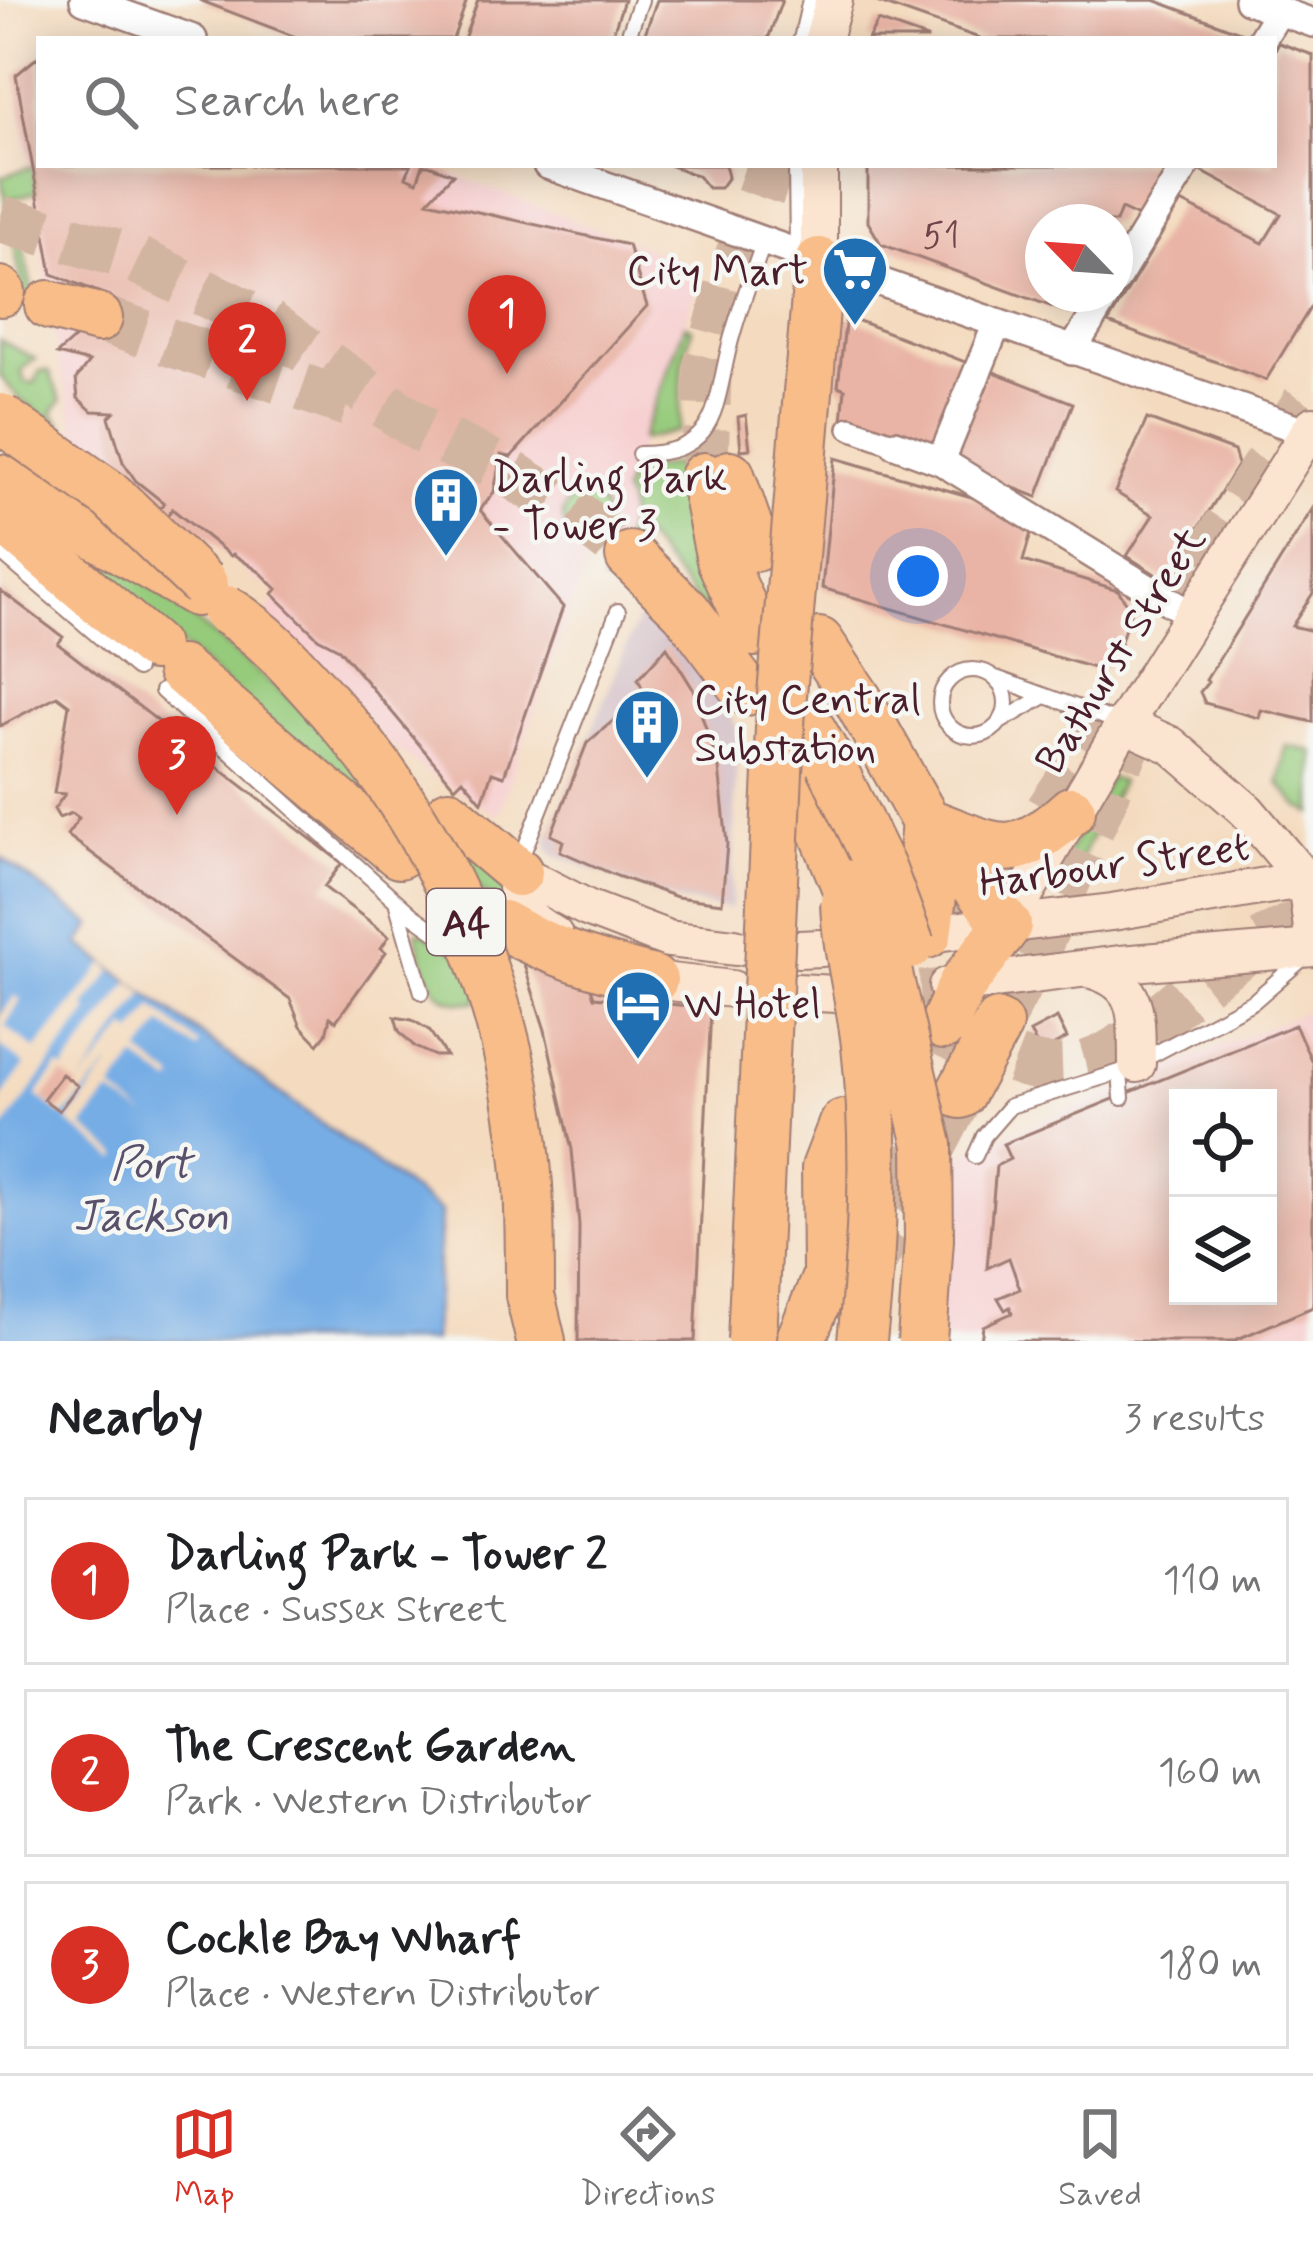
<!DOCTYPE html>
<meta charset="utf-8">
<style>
body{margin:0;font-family:Mynerve,sans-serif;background:#f6f6f6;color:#202124}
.controls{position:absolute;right:36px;bottom:36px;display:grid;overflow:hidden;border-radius:0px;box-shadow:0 6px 30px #0003}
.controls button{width:108px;height:108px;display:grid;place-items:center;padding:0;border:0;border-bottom:3px solid #e0e0e0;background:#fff;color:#202124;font:60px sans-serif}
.compass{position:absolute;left:1025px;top:204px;width:108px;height:108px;border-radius:50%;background:#fff;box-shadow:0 6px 30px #0003;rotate:295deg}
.you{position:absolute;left:918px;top:576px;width:42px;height:42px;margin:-30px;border:9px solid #fff;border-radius:50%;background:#1a73e8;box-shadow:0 0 0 18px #1a73e833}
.badge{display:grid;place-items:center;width:78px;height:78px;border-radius:50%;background:#d93025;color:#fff;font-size:39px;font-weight:700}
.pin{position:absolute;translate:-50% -99px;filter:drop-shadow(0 3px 6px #0008)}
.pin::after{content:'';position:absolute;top:63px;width:42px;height:36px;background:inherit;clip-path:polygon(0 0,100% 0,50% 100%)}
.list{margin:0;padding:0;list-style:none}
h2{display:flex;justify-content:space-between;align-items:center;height:156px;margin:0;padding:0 48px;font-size:51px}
h2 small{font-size:39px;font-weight:400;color:#757577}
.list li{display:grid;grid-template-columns:78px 1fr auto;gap:36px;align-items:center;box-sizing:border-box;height:168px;margin:0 24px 24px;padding:0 24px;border:3px solid #e0e0e0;border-radius:0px}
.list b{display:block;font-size:45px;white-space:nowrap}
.list p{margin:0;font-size:39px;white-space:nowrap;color:#757577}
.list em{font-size:39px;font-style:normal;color:#757577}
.icon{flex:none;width:66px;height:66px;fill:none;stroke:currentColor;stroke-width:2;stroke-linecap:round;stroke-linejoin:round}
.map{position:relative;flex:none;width:1313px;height:1341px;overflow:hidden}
.search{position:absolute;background:#fff;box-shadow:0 6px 30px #0003;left:36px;right:36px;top:36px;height:132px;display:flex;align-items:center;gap:30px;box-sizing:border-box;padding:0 42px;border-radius:0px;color:#757577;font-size:45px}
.sheet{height:732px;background:#fff}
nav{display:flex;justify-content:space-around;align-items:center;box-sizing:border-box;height:168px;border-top:3px solid #e0e0e0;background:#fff;font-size:33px;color:#757577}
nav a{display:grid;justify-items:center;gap:6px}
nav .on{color:#d93025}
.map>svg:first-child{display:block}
.built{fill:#f7cfd0;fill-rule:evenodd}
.industrial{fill:#d2bdc5}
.green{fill:#96cb7c;stroke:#707554;stroke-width:3}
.water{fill:#76ade5;stroke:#606688;stroke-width:3}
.pier{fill:#f4dbbf}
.building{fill:#e9b4a5;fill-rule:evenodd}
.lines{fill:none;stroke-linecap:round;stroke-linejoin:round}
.secondary-tunnel{stroke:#d2b5a1;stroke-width:36;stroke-dasharray:36 18;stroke-linecap:butt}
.motorway-tunnel{stroke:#d2b5a1;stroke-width:48;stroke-dasharray:48 24;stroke-linecap:butt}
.service-casing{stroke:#9f7d75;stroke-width:18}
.pedestrian-casing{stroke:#9f7d75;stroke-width:26}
.minor-casing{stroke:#9f7d75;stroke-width:32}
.secondary-casing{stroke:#9f7d75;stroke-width:40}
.motorway-casing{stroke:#9f7d75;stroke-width:52}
.service{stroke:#fff;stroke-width:14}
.pedestrian{stroke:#fff;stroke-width:21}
.minor{stroke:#fff;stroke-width:27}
.secondary{stroke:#fce5d0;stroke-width:36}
.motorway{stroke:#f8bd89;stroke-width:48}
.motorway-bridge-casing{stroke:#9f7d75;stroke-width:52;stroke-linecap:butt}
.motorway-bridge{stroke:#f8bd89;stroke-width:48}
.labels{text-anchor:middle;stroke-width:9;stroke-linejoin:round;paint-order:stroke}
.number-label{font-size:36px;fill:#72444a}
.shield{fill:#f6f6f2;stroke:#7e6067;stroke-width:3}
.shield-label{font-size:39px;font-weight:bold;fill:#4a1f2b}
.poi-label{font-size:42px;fill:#4a1f2b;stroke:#f6f6f2;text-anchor:start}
.street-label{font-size:42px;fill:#4a1f2b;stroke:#f6f6f2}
.water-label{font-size:45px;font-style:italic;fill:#59516c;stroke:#f6f6f2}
</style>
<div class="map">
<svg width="1313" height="1341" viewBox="0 0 1313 1341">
<rect width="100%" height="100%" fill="#f6f6f2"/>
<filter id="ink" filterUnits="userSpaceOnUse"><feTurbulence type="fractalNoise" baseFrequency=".00833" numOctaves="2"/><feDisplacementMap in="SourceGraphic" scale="24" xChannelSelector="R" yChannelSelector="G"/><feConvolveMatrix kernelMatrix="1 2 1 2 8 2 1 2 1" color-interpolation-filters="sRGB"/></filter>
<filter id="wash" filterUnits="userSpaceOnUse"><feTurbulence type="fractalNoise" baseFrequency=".004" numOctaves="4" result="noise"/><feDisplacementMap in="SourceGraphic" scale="48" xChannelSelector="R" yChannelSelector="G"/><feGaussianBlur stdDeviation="2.7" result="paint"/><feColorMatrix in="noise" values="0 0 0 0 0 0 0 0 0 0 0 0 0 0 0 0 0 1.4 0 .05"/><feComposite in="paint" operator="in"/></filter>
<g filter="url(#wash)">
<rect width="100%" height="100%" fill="#f4dbbf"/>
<path class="built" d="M16 75 39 165H429L704 270 641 440 639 454 646 475 645 530 625 563 602 584 599 594 607 562 589 555 498 816 429 774 387 742 265 617 278 592 265 583 262 586 176 511 78 440 57 354Z
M1313 1008V1335L1300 1341H918L951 1159ZM1178 1098H1268V1296H1178Z"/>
<path class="industrial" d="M645 610 680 646 718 695 738 730 731 909 678 901 553 855 548 846V837L639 616Z"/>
<path class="green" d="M33 166 37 192 13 198 34 299 25 300 1 177Z
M685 325 692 328 683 362 679 431 641 440Z
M0 340 35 359 21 370 25 382 35 383 40 371H49L61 401 52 412 63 427 23 402 0 376Z
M636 456 641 470 677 464 687 511 720 609 711 618 643 536 624 563 602 584C614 552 640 526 623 492Z
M563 517a21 21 0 1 1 42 0a21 21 0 1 1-42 0Z
M22 503 147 581 498 869 511 907C434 871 370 807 305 753 209 671 114 589 22 503Z
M1286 746 1313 751V814L1297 805 1279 783Z
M1110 777 1121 782 1072 874 1059 869Z
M416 932H422L492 973 476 1001C430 1011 425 967 416 932Z"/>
<path class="water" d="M0 857 92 925 79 944 441 1212 433 1341H0Z"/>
<path class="pier" d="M105 963 113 970 85 1007 89 1011 0 1134V1100L25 1065 0 1046V1016L15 996 21 1000 5 1026 36 1050Z
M130 982 145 993 80 1083 127 1028 134 1033 153 1007 200 1045 197 1049 162 1024 140 1053 175 1079 172 1084 136 1058 112 1090 147 1117 109 1093 83 1127 119 1155 116 1159 67 1122 113 1061 64 1117 36 1096 58 1066 64 1070Z"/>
<g id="blocks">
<path class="building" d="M199 0H467L453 39H301Z
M478 0H624L611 39H464Z
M657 0H782L768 39H643Z
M1154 0 1258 39H982L874 1Z
M878 21 927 38V39H868Z
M1279 43 1313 55V303L1266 380 1108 323 1181 202 1263 243 1281 214 1201 171 1205 165H1274V51Z
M39 56V165H411L406 177 417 182 423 165H429L453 174 428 201 628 245 647 306 511 457 501 455 494 492 480 510 563 607 504 776 492 772 482 802 463 779 455 787 339 649 318 638 273 594 277 589 261 573 233 554 231 556 172 509 166 517 158 511 164 503 136 481 123 462 109 417 114 412 92 411 78 398 76 379 89 362 57 354 114 303 111 297 52 274 16 75Z
M669 165H725L728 177 720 188H708L698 176Z
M868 165H1175L1141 218 1121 209 1116 222H1043V294H1084L1069 313 881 244 868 222Z
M846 316 968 363 933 451 852 421H842L845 389 838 386Z
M986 369 1073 403 1037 497 950 463Z
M746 415 750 449 741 450 738 417Z
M1147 419 1234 451 1238 464 1166 581 1127 556 1153 515 1115 492Z
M835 458 989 502 1032 529 1023 561 1118 590 1131 610 1114 662 1097 669 822 588Z
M1313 508V593L1292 626 1313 631V722L1261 710 1259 718 1205 703 1200 692 1208 682 1206 680Z
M0 590 63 637 58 644 342 863 324 887 389 936 381 948 386 952 336 1021 330 1017 326 1034 318 1044 301 1026 290 999 67 835 79 818 72 813 59 818 54 809 65 794 54 793 69 705 57 696 0 726Z
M667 647 693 689 719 768 727 844 722 903 677 897 617 876 560 851 563 841 551 835 587 743 645 694 638 679Z
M576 947 594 997 711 1008 695 1341H578L579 1225 572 1150 545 1030 519 949Z
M395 1017 412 1020 429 1030 446 1056H435L415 1047 399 1031Z
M1057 1018 1067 1038 1041 1052 1030 1032Z
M1295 1025 1313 1064V1307L1233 1341H981L983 1326 1012 1313 1010 1307 1005 1310 998 1298 1020 1289 1009 1258 987 1268 996 1166 1010 1159 1003 1144ZM1178 1098H1268V1296H1178Z
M62 1074 78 1086 59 1111 43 1099Z"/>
</g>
</g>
<g filter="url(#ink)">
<use href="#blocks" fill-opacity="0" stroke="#9f7d75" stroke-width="3"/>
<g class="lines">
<path class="secondary-tunnel" d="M866 992 941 987"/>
<path class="motorway-tunnel" d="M0 219 128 256 265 322 421 429 503 469 578 516 630 556
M98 318 360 407
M704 477 708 363 733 272 771 165
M1207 566 1221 536 1313 391
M1178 610 1221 536
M968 931 1107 725
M962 1014C982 1057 1045 1079 1090 1063 1121 1053 1148 1026 1173 1006 1216 970 1260 937 1313 918
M998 1024 1035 953 1132 734
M869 1183 944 1025
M866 1274 960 1094"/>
<g class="service-casing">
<path id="service" d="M627 39 641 0
M801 39 810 0
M796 165 797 256
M639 454C722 454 714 402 731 340 740 307 752 274 764 242
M0 552 137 669
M940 703a33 33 0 1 1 66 0a33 33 0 1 1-66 0Z
M996 678 1121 723
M162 691 412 915 436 932
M1000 722 1045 696
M520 861 618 611
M397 905 422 992
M1120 1072 1122 1098
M975 1156 984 1136 1010 1106 1120 1072 1254 1001 1301 960"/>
</g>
<g class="pedestrian-casing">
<path id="pedestrian" d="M850 428 895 444"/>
</g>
<g class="minor-casing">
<path id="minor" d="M84 0 193 39
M1248 0 1313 23
M1262 39 1279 11
M547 165 1313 434
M1115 281 1186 165
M1072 351 1107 294
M895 444 941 461 1191 615
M941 461 996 326"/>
</g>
<g class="secondary-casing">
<path id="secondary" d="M823 39 834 0
M819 262V165
M1124 724 1171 745 1247 811 1306 881 1313 937
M1007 925 1124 724 1313 425
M927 934 1112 912 1313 878
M554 935C527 920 510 904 518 872L587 908 668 939 735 947
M798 949 822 948
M1088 969C1142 982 1136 1016 1137 1064
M631 970 653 980 732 989
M947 986 1120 964 1313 948
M796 992 837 994"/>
</g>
<g class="motorway-casing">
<path id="motorway" d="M0 291 1 292
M49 305 98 318
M730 475 755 547
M704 477 721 560 754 632
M0 479 196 592
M799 498 819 262
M0 516 153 646
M630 556 686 611 746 691
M819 642 858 700 926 822 1007 925 962 985 944 1025
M181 670 399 854
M812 731 830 763
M807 791 845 884
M449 814 518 872
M926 822 923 854 932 896 927 934
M931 824C998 848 1011 865 1071 811
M503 925C550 953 601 966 653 980
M960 1094 998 1024
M827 1270 826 1168 843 1124
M530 1295 541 1341
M800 1341 842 1240"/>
</g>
<use href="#service" class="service"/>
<use href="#pedestrian" class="pedestrian"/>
<use href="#minor" class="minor"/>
<use href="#secondary" class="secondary"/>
<use href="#motorway" class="motorway"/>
<g class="motorway-bridge-casing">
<path id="motorway-bridge" d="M0 418 111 496 203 584
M226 610C266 633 301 675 332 710 449 842 515 1009 528 1185 530 1221 530 1258 530 1295
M830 763 881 868 910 945
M845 884 876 923 928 1145 929 1239 922 1341
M845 901C846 950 861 997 866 1046 877 1144 873 1244 862 1341
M752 1341 781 706 799 498"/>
</g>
<use href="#motorway-bridge" class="motorway-bridge"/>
</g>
</g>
<defs>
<g id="supermarket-pin" transform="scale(3.45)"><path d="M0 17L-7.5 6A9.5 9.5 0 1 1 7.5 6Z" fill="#1f6fb2" stroke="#f6f6f2"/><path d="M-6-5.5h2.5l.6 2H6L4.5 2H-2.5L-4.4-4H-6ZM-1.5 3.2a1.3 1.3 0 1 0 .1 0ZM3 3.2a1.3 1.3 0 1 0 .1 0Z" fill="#fff"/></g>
<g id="building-pin" transform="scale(3.45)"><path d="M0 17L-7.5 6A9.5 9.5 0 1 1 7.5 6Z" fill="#1f6fb2" stroke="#f6f6f2"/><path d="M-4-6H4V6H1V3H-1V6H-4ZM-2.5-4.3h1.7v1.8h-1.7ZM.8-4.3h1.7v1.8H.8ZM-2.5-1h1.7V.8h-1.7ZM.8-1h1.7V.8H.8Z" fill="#fff"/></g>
<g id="hotel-pin" transform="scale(3.45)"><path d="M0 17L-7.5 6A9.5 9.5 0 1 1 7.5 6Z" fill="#1f6fb2" stroke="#f6f6f2"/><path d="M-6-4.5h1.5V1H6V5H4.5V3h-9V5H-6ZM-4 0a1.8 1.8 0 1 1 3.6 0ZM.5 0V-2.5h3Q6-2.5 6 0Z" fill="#fff"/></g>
</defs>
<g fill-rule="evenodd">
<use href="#supermarket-pin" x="855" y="269"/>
<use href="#building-pin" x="446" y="500"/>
<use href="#building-pin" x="647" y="722"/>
<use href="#hotel-pin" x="638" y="1003"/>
</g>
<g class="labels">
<g class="number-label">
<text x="941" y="247">51</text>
</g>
<rect class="shield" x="427" y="889" width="78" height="66" rx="9"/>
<g class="shield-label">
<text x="466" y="936">A4</text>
</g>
<g class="poi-label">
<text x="808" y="284" text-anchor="end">City Mart</text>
<text x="492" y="491">Darling Park<tspan x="492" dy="48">- Tower 3</tspan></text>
<text x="694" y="713">City Central<tspan x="694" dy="48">Substation</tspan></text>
<text x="684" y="1018">W Hotel</text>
</g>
<g class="street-label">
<text transform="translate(1119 649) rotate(-58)" y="15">Bathurst Street</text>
<text transform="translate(1114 863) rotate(-8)" y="15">Harbour Street</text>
</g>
<g class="water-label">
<text x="151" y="1178">Port<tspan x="151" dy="52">Jackson</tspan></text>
</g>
</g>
</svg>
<div class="controls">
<button><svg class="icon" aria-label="locate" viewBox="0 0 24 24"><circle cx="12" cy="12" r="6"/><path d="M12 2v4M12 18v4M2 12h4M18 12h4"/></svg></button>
<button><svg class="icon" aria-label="layers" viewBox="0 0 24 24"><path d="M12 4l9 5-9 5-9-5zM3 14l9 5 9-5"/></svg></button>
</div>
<svg class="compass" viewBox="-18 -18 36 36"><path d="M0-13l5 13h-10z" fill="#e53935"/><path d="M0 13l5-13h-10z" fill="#757577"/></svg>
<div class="you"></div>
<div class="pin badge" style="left:507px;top:374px">1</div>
<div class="pin badge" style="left:247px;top:401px">2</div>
<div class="pin badge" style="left:177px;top:815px">3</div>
<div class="search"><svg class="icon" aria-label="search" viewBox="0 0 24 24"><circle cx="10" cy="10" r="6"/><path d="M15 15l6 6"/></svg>Search here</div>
</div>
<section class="sheet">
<h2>Nearby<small>3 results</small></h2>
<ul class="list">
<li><span class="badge">1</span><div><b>Darling Park - Tower 2</b><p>Place · Sussex Street</p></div><em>110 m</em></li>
<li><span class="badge">2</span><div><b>The Crescent Garden</b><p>Park · Western Distributor</p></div><em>160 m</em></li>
<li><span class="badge">3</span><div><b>Cockle Bay Wharf</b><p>Place · Western Distributor</p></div><em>180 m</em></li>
</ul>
</section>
<nav>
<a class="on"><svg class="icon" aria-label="map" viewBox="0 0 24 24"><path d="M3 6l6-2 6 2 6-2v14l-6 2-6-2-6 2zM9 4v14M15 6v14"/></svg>Map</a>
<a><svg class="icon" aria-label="directions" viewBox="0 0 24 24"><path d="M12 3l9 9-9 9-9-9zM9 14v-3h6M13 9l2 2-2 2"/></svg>Directions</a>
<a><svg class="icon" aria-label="saved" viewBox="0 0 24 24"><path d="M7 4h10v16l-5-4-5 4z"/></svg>Saved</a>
</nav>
